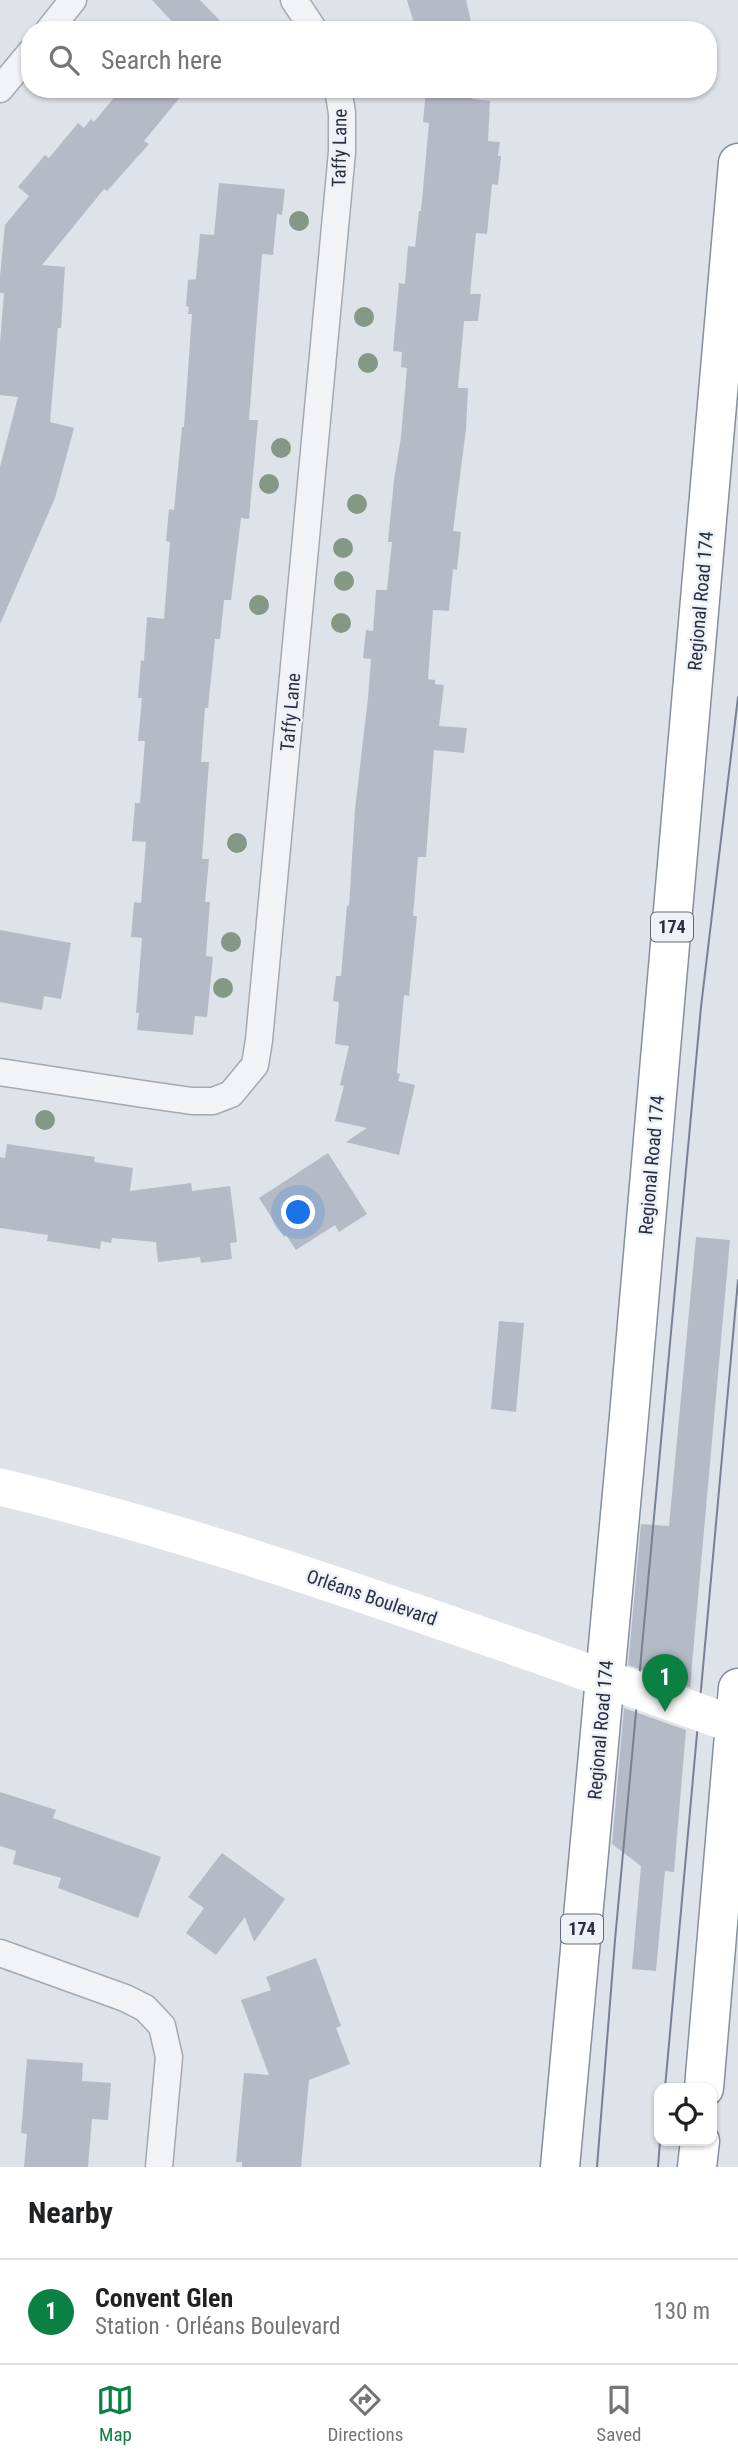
<!DOCTYPE html>
<meta charset="utf-8">
<style>
body{margin:0;font-family:"Roboto Condensed",sans-serif;background:#f6f6f6;color:#202124}
.controls{position:absolute;right:21px;bottom:21px;display:grid;overflow:hidden;border-radius:14px;box-shadow:0 2px 5px #0004}
.controls button{width:63px;height:63px;display:grid;place-items:center;padding:0;border:0;border-bottom:2px solid #e0e0e0;background:#fff;color:#202124;font:35px sans-serif}
.you{position:absolute;left:299px;top:1213px;width:24px;height:24px;margin:-18px;border:5px solid #fff;border-radius:50%;background:#1a73e8;box-shadow:0 0 0 10px #1a73e833}
.badge{display:grid;place-items:center;width:46px;height:46px;border-radius:50%;background:#0b8043;color:#fff;font-size:23px;font-weight:700}
.pin{position:absolute;translate:-50% -58px;filter:drop-shadow(0 2px 4px #0008)}
.pin::after{content:'';position:absolute;top:37px;width:24px;height:21px;background:inherit;clip-path:polygon(0 0,100% 0,50% 100%)}
.list{margin:0;padding:0;list-style:none}
h2{display:flex;justify-content:space-between;align-items:center;height:91px;margin:0;padding:0 28px;font-size:30px}
h2 small{font-size:23px;font-weight:400;color:#757577}
.list li{display:grid;grid-template-columns:46px 1fr auto;gap:21px;align-items:center;box-sizing:border-box;height:105px;padding:0 28px;border-top:2px solid #e0e0e0}
.list b{display:block;font-size:26px;white-space:nowrap}
.list p{margin:0;font-size:23px;white-space:nowrap;color:#757577}
.list em{font-size:23px;font-style:normal;color:#757577}
.icon{flex:none;width:38px;height:38px;fill:none;stroke:currentColor;stroke-width:2;stroke-linecap:round;stroke-linejoin:round}
.map{position:relative;flex:none;width:738px;height:2167px;overflow:hidden}
.search{position:absolute;background:#fff;box-shadow:0 2px 5px #0004;left:21px;right:21px;top:21px;height:77px;display:flex;align-items:center;gap:18px;box-sizing:border-box;padding:0 24px;border-radius:28px;color:#757577;font-size:26px}
.sheet{height:196px;background:#fff}
nav{display:flex;justify-content:space-around;align-items:center;box-sizing:border-box;height:98px;border-top:2px solid #e0e0e0;background:#fff;font-size:19px;color:#757577}
nav a{display:grid;justify-items:center;gap:4px}
nav .on{color:#0b8043}
.map>svg:first-child{display:block}
.building{fill:#b5bbc6}
.lines{fill:none;stroke-linecap:round;stroke-linejoin:round}
.street-casing{stroke:#a3a9b3;stroke-width:29}
.highway-casing{stroke:#858fa0;stroke-width:41}
.street{stroke:#f1f3f7;stroke-width:26}
.secondary{stroke:#fff;stroke-width:37}
.highway{stroke:#fff;stroke-width:38}
.tram{stroke:#778193;stroke-width:2}
.secondary-bridge{stroke:#fff;stroke-width:37}
.tree{fill:#849885}
.labels{text-anchor:middle;stroke-width:5;stroke-linejoin:round;paint-order:stroke}
.shield{fill:#eef1f6;stroke:#636977;stroke-width:2}
.shield-label{font-size:18px;font-weight:bold;fill:#272f40}
.street-label{font-size:19px;fill:#272f40;stroke:#eef1f6}
</style>
<div class="map">
<svg width="738" height="2167" viewBox="0 0 738 2167">
<rect width="100%" height="100%" fill="#dee2e9"/>
<path class="building" d="M152 0H200L229 30H180Z
M407 0H466L473 30H416Z
M121 89H187L144 141 149 144 107 191 104 189 42 265 65 267 61 328H58L50 422 74 428 55 498 0 624V467L18 397 0 395V343L4 293H0V276L5 225 29 196 18 187 45 155 49 158 78 123 84 128 91 119 94 122Z
M426 90 472 94V99L490 101 488 141 500 142 498 156H501L498 185 492 184 487 234 476 233 470 294H481L478 321H464L458 388H468L466 429 453 531 461 532 457 570 453 569 449 611 433 610 428 679 435 680V684L444 685 439 726 467 728 464 753 434 750 426 857H418L413 916H417L409 996 404 995 397 1073 400 1074 398 1081 415 1085 399 1155 346 1142 367 1128 335 1121 344 1086 340 1085 349 1046 335 1044 339 1002 333 1001 336 976H341L347 905 349 906 355 809 368 698 371 659 363 658 366 630 373 631 376 590H387L392 542H388L394 480 401 437 407 368 401 367 402 352 393 351 399 283 405 284 408 246 415 247 419 211H421L429 123 423 122Z
M219 183 285 189 282 215 277 214 273 255 262 254 249 420H258L249 519 241 518 231 600H224L220 639H215L208 708H205L201 762H209L202 859H209L205 902H210L206 956 213 957 207 1017 195 1016 193 1035 137 1030 139 1013H136L142 938 131 937 134 902 141 903 146 842 132 841 135 803H140L145 741H138L142 698H138L141 660 144 661 147 617 164 619 170 542 166 541 169 509 174 510 182 427H184L192 314H188L189 307 186 306 188 280 196 279 200 234 214 235Z
M0 930 71 943 61 999 44 996 42 1010 0 1002Z
M7 1144 95 1157 94 1162 133 1168 130 1191 191 1183 192 1191 230 1186 237 1242 230 1243 232 1259 201 1263 200 1257 158 1262 156 1242 112 1238 111 1243 101 1241 100 1249 47 1241 48 1235 0 1228V1157L5 1158Z
M328 1153 367 1214 339 1232 335 1225 296 1250 286 1235 284 1237 259 1198Z
M696 1237 730 1240 690 1687 628 1665 641 1524 669 1526Z
M499 1321 524 1323 516 1412 491 1409Z
M624 1708 686 1730 674 1872 665 1871 656 1971 632 1969 641 1866 612 1844Z
M0 1792 56 1810 53 1818 161 1857 138 1918 58 1888 61 1878 13 1864 16 1851 0 1846Z
M222 1853 285 1899 254 1942 245 1917 216 1955 186 1933 204 1908 188 1897Z
M316 1958 341 2026 336 2028 350 2064 309 2080 301 2167H242V2162H236L244 2073 269 2075 241 2000 271 1990 266 1977Z
M27 2059 83 2063 82 2081 111 2083 108 2120 92 2119 88 2167H24L27 2134 21 2133Z"/>
<g class="lines">
<g class="street-casing">
<path id="street" d="M294 0 314 30
M49 30 73 0
M0 89 30 53
M0 1072 143 1094 192 1101H213L231 1094 255 1065 259 1040 342 152V113L338 89
M0 1953 125 1998 145 2008 162 2026 169 2057 159 2167"/>
</g>
<g class="highway-casing">
<path id="highway" d="M704 2088 738 1688
M560 2167 627 1439 738 163
M697 2167 700 2141"/>
</g>
<use href="#street" class="street"/>
<path class="secondary" d="M0 1487C181 1530 355 1591 530 1652"/>
<use href="#highway" class="highway"/>
<path class="tram" d="M665 2088 738 1280
M597 2167 615 1940 701 1007 738 697
M658 2167 660 2141"/>
<path class="secondary-bridge" d="M530 1652 738 1726"/>
</g>
<g class="tree">
<circle cx="299" cy="221" r="10"/>
<circle cx="364" cy="317" r="10"/>
<circle cx="368" cy="363" r="10"/>
<circle cx="281" cy="448" r="10"/>
<circle cx="269" cy="484" r="10"/>
<circle cx="357" cy="504" r="10"/>
<circle cx="343" cy="548" r="10"/>
<circle cx="344" cy="581" r="10"/>
<circle cx="259" cy="605" r="10"/>
<circle cx="341" cy="623" r="10"/>
<circle cx="237" cy="843" r="10"/>
<circle cx="231" cy="942" r="10"/>
<circle cx="223" cy="988" r="10"/>
<circle cx="45" cy="1120" r="10"/>
</g>
<g class="labels">
<g class="shield">
<rect x="651" y="912.5" width="42" height="29" rx="5"/>
<rect x="561" y="1914.5" width="42" height="29" rx="5"/>
</g>
<g class="shield-label">
<text x="672" y="933">174</text>
<text x="582" y="1935">174</text>
</g>
<g class="street-label">
<text transform="translate(339 148) rotate(-89)" y="7">Taffy Lane</text>
<text transform="translate(700 601) rotate(-85)" y="7">Regional Road 174</text>
<text transform="translate(290 712) rotate(-85)" y="7">Taffy Lane</text>
<text transform="translate(651 1165) rotate(-85)" y="7">Regional Road 174</text>
<text transform="translate(372 1597) rotate(19)" y="7">Orléans Boulevard</text>
<text transform="translate(600 1730) rotate(-85)" y="7">Regional Road 174</text>
</g>
</g>
</svg>
<div class="controls">
<button><svg class="icon" aria-label="locate" viewBox="0 0 24 24"><circle cx="12" cy="12" r="6"/><path d="M12 2v4M12 18v4M2 12h4M18 12h4"/></svg></button>
</div>
<div class="you"></div>
<div class="pin badge" style="left:665px;top:1712px">1</div>
<div class="search"><svg class="icon" aria-label="search" viewBox="0 0 24 24"><circle cx="10" cy="10" r="6"/><path d="M15 15l6 6"/></svg>Search here</div>
</div>
<section class="sheet">
<h2>Nearby<small></small></h2>
<ul class="list">
<li><span class="badge">1</span><div><b>Convent Glen</b><p>Station · Orléans Boulevard</p></div><em>130 m</em></li>
</ul>
</section>
<nav>
<a class="on"><svg class="icon" aria-label="map" viewBox="0 0 24 24"><path d="M3 6l6-2 6 2 6-2v14l-6 2-6-2-6 2zM9 4v14M15 6v14"/></svg>Map</a>
<a><svg class="icon" aria-label="directions" viewBox="0 0 24 24"><path d="M12 3l9 9-9 9-9-9zM9 14v-3h6M13 9l2 2-2 2"/></svg>Directions</a>
<a><svg class="icon" aria-label="saved" viewBox="0 0 24 24"><path d="M7 4h10v16l-5-4-5 4z"/></svg>Saved</a>
</nav>
